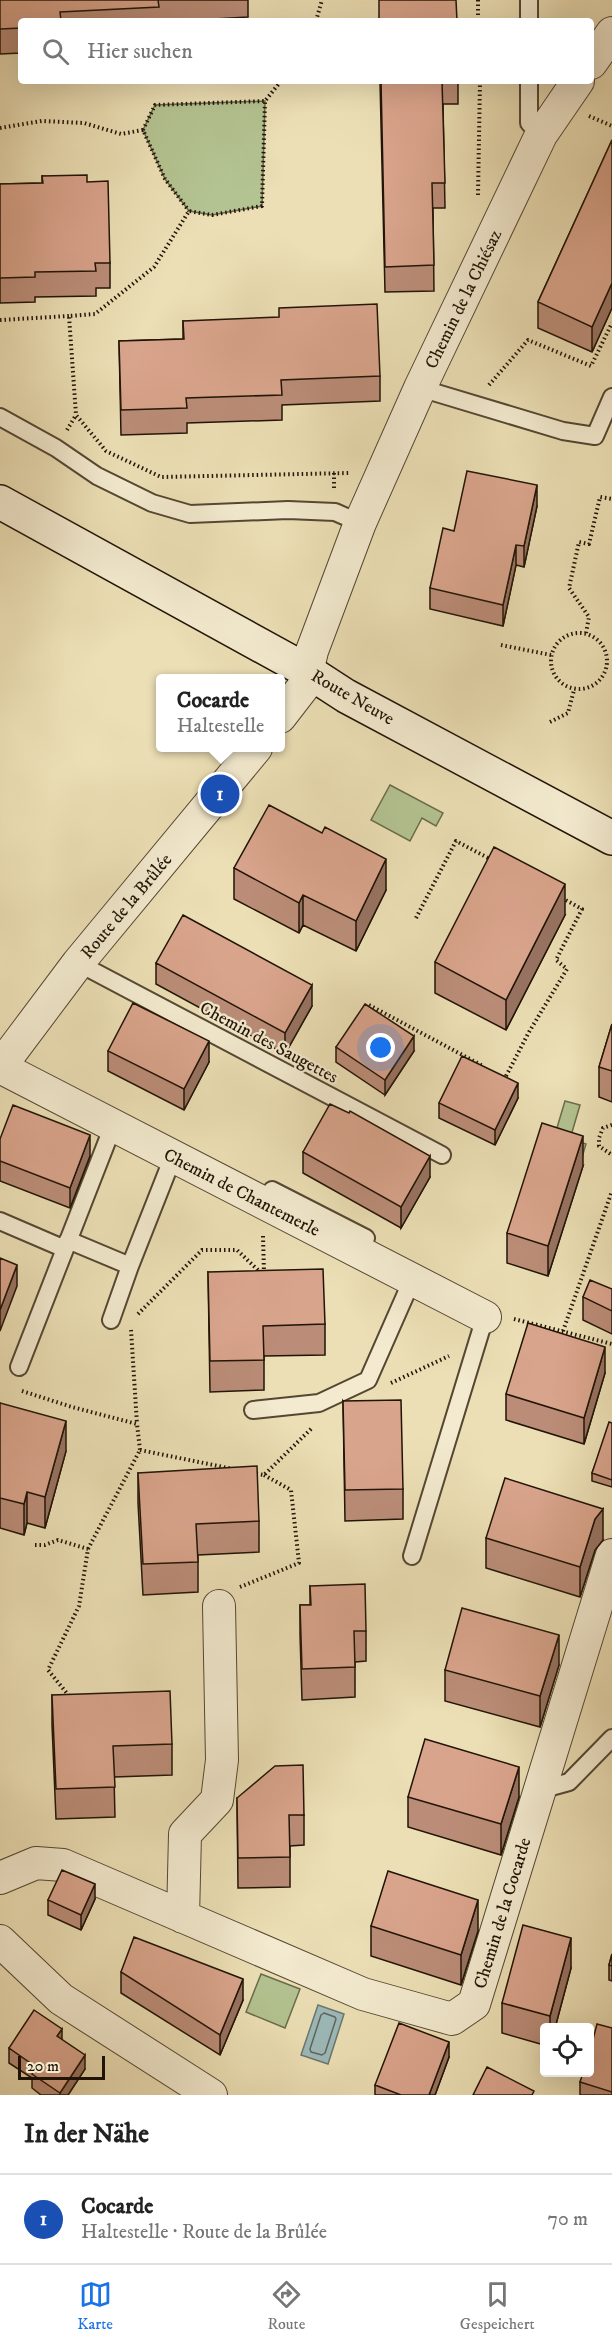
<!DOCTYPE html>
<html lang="de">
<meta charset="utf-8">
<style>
body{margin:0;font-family:"IM FELL DW Pica",serif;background:#f6f6f6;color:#222}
.controls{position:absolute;right:18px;bottom:18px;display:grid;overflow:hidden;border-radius:6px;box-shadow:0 6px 24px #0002}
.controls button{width:54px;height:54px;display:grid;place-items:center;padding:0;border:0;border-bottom:2px solid #e0e0e0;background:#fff;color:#222;font:30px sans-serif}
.scale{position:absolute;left:18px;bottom:15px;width:87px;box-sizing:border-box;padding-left:6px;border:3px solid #211406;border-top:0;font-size:16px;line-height:21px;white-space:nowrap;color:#211406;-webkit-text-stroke:4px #f3eacf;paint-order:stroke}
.you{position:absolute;left:381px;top:1048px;width:21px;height:21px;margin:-15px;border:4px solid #fff;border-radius:50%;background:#1a73e8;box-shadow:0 0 0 9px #1a73e833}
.badge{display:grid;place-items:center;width:39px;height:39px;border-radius:50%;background:#1a73e8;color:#fff;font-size:20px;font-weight:700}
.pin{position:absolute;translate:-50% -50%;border:3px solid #fff;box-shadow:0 2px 6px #0006}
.popup{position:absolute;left:156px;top:674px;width:129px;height:78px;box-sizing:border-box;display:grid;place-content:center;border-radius:6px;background:#fff;filter:drop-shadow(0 2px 4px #0005);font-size:20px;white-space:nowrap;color:#767676}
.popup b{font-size:22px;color:#222}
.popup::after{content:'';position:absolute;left:50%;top:100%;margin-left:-12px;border:12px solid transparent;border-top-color:#fff}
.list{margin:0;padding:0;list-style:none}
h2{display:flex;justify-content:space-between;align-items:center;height:78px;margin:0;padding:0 24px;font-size:26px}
h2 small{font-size:20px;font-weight:400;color:#767676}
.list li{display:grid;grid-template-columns:39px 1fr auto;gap:18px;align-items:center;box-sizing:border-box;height:90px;padding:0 24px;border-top:2px solid #e0e0e0}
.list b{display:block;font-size:22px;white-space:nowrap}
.list p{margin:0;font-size:20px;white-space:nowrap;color:#767676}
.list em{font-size:20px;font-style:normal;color:#767676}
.icon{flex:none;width:33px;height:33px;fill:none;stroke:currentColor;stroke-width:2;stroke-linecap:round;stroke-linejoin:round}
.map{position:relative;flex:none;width:612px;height:2095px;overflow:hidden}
.search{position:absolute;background:#fff;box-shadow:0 6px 24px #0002;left:18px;right:18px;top:18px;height:66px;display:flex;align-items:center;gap:15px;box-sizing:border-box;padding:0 21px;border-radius:6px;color:#767676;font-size:22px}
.sheet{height:168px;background:#fff}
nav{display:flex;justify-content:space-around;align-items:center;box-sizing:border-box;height:84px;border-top:2px solid #e0e0e0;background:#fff;font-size:16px;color:#767676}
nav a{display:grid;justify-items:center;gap:3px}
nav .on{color:#1a73e8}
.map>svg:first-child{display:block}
.green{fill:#b3c391;stroke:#6a6c4c;stroke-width:1.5}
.water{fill:#9dbab9;stroke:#6b7871;stroke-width:1.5}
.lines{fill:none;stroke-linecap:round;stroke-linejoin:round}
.shore{stroke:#5f6760;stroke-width:1.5}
.lane-casing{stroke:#544732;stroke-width:20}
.street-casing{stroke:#544732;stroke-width:34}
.secondary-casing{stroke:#211406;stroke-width:36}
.path{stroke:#211406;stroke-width:4;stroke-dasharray:1.5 3;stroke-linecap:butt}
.lane{stroke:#f3eacf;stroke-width:16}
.street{stroke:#f3eacf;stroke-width:32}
.secondary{stroke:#f3eacf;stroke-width:33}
.wall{fill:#bb8d78;stroke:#211406;stroke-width:1.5}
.shaded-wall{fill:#987362;stroke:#211406;stroke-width:1.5}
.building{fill:#d9a48c;stroke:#211406;stroke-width:1.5}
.labels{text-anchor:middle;stroke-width:4.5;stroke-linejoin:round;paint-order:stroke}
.street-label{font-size:18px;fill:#211406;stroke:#f3eacf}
</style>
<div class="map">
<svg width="612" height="2095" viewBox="0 0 612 2095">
<rect width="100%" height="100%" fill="#ecdfb5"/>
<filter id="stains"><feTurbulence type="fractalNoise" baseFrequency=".00333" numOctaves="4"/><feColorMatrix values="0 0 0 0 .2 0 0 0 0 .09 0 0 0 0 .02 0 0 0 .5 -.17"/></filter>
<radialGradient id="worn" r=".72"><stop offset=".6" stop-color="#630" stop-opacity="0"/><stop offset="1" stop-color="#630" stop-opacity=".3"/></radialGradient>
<path class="green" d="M265 101 262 206 212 215 189 211 165 179 143 130 155 105Z
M390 785 443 813 436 826 422 818 410 841 371 820Z
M565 1101 580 1105 570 1139 586 1144 580 1164 556 1131Z
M261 1974 300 1989 285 2028 246 2012Z"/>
<path class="water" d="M318 2005 344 2014 328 2064 301 2055Z"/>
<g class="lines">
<path class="shore" d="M324 2013 335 2017 336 2019 325 2053 322 2055 311 2052 310 2049 321 2015Z"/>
<g class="lane-casing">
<path id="lane" d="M529 21V0
M529 81V123L541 135
M420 388 563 431 595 436 612 397
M0 417 56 448 97 476 152 503 190 514 288 510 335 512 360 523
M78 963 442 1155
M272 1190 366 1238
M0 1221 65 1249 113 1126
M68 1240 130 1266
M111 1320 130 1266 173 1157
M19 1367 65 1249
M253 1410 319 1403 368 1380 412 1280
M412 1556 485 1317
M540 1790 569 1782 612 1738"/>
</g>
<g class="street-casing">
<path id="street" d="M591 63 612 33
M280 717 304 686 312 651 360 523 420 388 541 135 578 81
M0 1067 485 1317
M0 1067 78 963 256 748
M0 1878 36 1863 63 1865 363 1994 452 2019 474 2004 612 1555
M183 1917 185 1834 217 1800 222 1760 219 1606
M0 1941 61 1999 211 2095"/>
</g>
<g class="secondary-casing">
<path id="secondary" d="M0 502 309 672 346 696 612 838"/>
</g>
<path class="path" d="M478 0V21
M316 21 322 0
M281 81 265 101 262 206 212 215 189 211 154 267 95 314 69 316 76 415 106 451 161 477 349 473
M589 116 612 126
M0 128 42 121 84 123 121 134 143 130 165 179 189 211
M143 130 155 105 265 101
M478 195 480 81
M0 320 69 316
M489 385 528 340 591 366 612 323
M67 430 76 415
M334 473V490
M551 661a28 28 0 1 1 56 0a28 28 0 1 1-56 0Z
M586 633 589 617 569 588 579 542 589 544 600 497 612 499
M501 645 551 655
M550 722 568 713 574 690
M416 918 456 841 492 860
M369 1005 483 1066
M503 1077 505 1078 529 1032 567 969 556 960 582 909 562 898
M612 1125 603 1128 599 1138V1146L612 1155
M263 1236 264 1273
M138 1314 202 1250H237L261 1273
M514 1319 612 1344
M131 1330 137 1424
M563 1331 612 1191
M391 1383 449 1356
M22 1391 72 1407 137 1424 140 1450
M140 1450 233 1469
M252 1473 264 1475 312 1428
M35 1545H45L58 1540 88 1549 79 1606 48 1670 70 1697
M88 1549 140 1450
M240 1587 299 1563 291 1490 264 1475"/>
<use href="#lane" class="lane"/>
<use href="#street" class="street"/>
<use href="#secondary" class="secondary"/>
</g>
<path class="wall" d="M0 0H248V17L179 21H21V53L0 54Z
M380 81H458V104H443L445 208H433L434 291 385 292Z
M612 140V308L592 352 538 328V302Z
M42 176 87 182 110 263V288H96V296L35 297V302L0 303V184L42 183Z
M183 321 380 376V401L282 405V420L187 423V433L121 435 119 341 183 339Z
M537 506 524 567 516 565 503 626 430 609V588L454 531Z
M234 868 386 890 356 951 303 925 299 933 234 899Z
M565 915 506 1030 435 993V962Z
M156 963 312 1006 285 1054 156 984Z
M612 1024V1102L599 1097V1067Z
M336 1047 414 1051 385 1095 336 1062Z
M108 1051 209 1062 184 1110 108 1071Z
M518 1098 495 1145 439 1118V1103Z
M0 1139 90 1156 70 1208 0 1181Z
M303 1152 430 1177 401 1228 303 1173Z
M583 1166 548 1276 507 1263V1233Z
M208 1272 325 1324V1355L264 1356V1390L210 1392Z
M612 1289V1334L583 1320V1297Z
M605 1373 584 1444 506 1420V1394Z
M343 1401 403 1489V1519L345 1521Z
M0 1403 66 1451 45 1528 27 1523 24 1535 0 1528Z
M612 1423V1487L592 1481V1473Z
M138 1473 259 1521V1552L198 1555V1592L143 1595 138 1503Z
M486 1538 603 1540 595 1550 580 1597 486 1568Z
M310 1586 366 1631V1661L355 1662V1697L302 1700 300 1635V1605H310Z
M559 1665 540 1727 445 1701V1670Z
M52 1695 172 1744V1775L114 1777 115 1817 56 1819 52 1725Z
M408 1797H519L501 1855 408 1827Z
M237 1798 304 1815V1845L290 1846V1887L238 1888Z
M95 1899 81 1930 48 1915V1900Z
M371 1926 478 1931 461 1985 371 1956Z
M612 1954V1981L609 1980V1965Z
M571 1968 555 2028H544V2045L502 2033V2003Z
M121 1972 243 2000 220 2055 121 1993Z
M612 2028V2095H580V2082Z
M9 2048 85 2069 68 2095H41L32 2088V2078L9 2063Z
M449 2057 435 2095H375V2085Z"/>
<path class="shaded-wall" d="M612 283V308L592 352V327Z
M537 485V506L524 567V546Z
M516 545V565L503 626V605Z
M386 859V890L356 951V921Z
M565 884V915L506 1030V1000Z
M303 895V925L299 933V903Z
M312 985V1006L285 1054V1033Z
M414 1036V1051L385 1095V1080Z
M209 1041V1062L184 1110V1089Z
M518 1083V1098L495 1145V1130Z
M90 1135V1156L70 1208V1188Z
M583 1136V1166L548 1276V1246Z
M430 1156V1177L401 1228V1207Z
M17 1265V1286L0 1331V1310Z
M605 1347V1373L584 1444V1418Z
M66 1421V1451L45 1528V1497Z
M27 1492V1523L24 1535V1504Z
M603 1509V1540L595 1550 580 1597V1567L595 1519Z
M559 1635V1665L540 1727V1696Z
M519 1767V1797L501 1855V1824Z
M95 1884V1899L81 1930V1915Z
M478 1900V1931L461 1985V1955Z
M571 1938V1968L555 2028H550V2016Z
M243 1979V2000L220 2055V2035Z
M62 2029V2044L57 2036Z
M449 2042V2057L435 2095H429Z
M85 2055V2069L68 2095H60V2093Z"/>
<path class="building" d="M0 0H158L159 7 60 12 61 21H21V28L0 29Z
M379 0H456L457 21H379Z
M381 81H442L445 183H432L434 265 385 267Z
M612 140V283L592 327 538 302Z
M87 175V182L108 181 110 263H95L96 271 35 272V277L0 278V184L43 183 42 176Z
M377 304 380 376 281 380 282 395 186 398 187 408 121 410 119 341 184 339 183 321 279 317V308Z
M467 471 537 485 524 546 516 545 503 605 430 588 443 528 454 531Z
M269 805 322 833 325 827 386 859 356 921 303 895 299 903 234 868Z
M494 847 565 884 506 1000 435 962Z
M183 915 312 985 285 1033 156 963Z
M133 1003 209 1041 184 1089 108 1051Z
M365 1004 414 1036 385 1080 336 1047Z
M612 1024V1071L599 1067Z
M462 1056 518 1083 495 1130 439 1103Z
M330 1104 349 1113 350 1111 430 1156 401 1207 303 1152Z
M13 1105 90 1135 70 1188 0 1161V1139Z
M542 1123 583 1136 548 1246 507 1233Z
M0 1258 17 1265 0 1310Z
M323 1269 325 1324 263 1326 264 1360 210 1361 208 1272Z
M590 1280 612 1289V1311L583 1297Z
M528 1323 605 1347 584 1418 506 1394Z
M401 1400 403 1489 345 1490 343 1401Z
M0 1403 66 1421 45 1497 27 1492 24 1504 0 1498Z
M609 1422 612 1423V1480L592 1473Z
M257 1466 259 1521 196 1524 198 1562 143 1564 138 1473Z
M505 1478 603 1509 595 1519 580 1567 486 1538Z
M365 1584 366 1631H354L355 1667 302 1669 300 1605H311L310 1586Z
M462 1608 559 1635 540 1696 445 1670Z
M170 1691 172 1744 113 1746 115 1787 56 1789 52 1695Z
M425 1739 519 1767 501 1824 408 1797Z
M303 1765 304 1815H289L290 1857 238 1858 237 1798 275 1766Z
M62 1870 95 1884 81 1915 48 1900Z
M388 1871 478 1900 461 1955 371 1926Z
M523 1925 571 1938 550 2016 502 2003Z
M134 1937 243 1979 220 2035 121 1972Z
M612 1954V1966L609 1965Z
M34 2010 62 2029 57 2036 85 2055 60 2093 32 2074 36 2067 9 2048Z
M399 2023 449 2042 429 2095H401L375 2085Z
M597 2024 612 2028V2092L580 2082 583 2073H590V2051Z
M487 2067 534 2091 532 2095H473Z"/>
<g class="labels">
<g class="street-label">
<text transform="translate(463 299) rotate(-64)" y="6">Chemin de la Chiésaz</text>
<text transform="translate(353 697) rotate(30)" y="6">Route Neuve</text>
<text transform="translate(126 906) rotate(-50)" y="6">Route de la Brûlée</text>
<text transform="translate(269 1042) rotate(28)" y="6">Chemin des Saugettes</text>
<text transform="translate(242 1192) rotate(27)" y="6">Chemin de Chantemerle</text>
<text transform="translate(502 1913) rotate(-73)" y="6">Chemin de la Cocarde</text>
</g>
</g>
<rect width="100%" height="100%" filter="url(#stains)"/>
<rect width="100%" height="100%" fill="url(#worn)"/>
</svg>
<div class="controls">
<button><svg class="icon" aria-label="locate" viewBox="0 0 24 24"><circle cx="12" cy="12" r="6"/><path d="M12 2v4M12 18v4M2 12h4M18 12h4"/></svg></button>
</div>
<div class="scale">20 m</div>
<div class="you"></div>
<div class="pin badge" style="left:220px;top:794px;background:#1a4fb4">1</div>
<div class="popup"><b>Cocarde</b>Haltestelle</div>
<div class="search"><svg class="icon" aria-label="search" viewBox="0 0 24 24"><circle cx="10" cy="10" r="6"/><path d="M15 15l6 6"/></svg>Hier suchen</div>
</div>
<section class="sheet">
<h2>In der Nähe<small></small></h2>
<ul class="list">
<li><span class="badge" style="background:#1a4fb4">1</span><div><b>Cocarde</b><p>Haltestelle · Route de la Brûlée</p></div><em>70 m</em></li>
</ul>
</section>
<nav>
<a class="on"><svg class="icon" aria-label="map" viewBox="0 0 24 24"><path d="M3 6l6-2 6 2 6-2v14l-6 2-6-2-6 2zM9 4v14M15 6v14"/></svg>Karte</a>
<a><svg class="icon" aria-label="directions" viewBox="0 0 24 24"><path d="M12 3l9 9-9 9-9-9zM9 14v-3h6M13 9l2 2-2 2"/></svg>Route</a>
<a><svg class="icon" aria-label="saved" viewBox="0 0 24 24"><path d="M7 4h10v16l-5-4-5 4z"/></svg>Gespeichert</a>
</nav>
